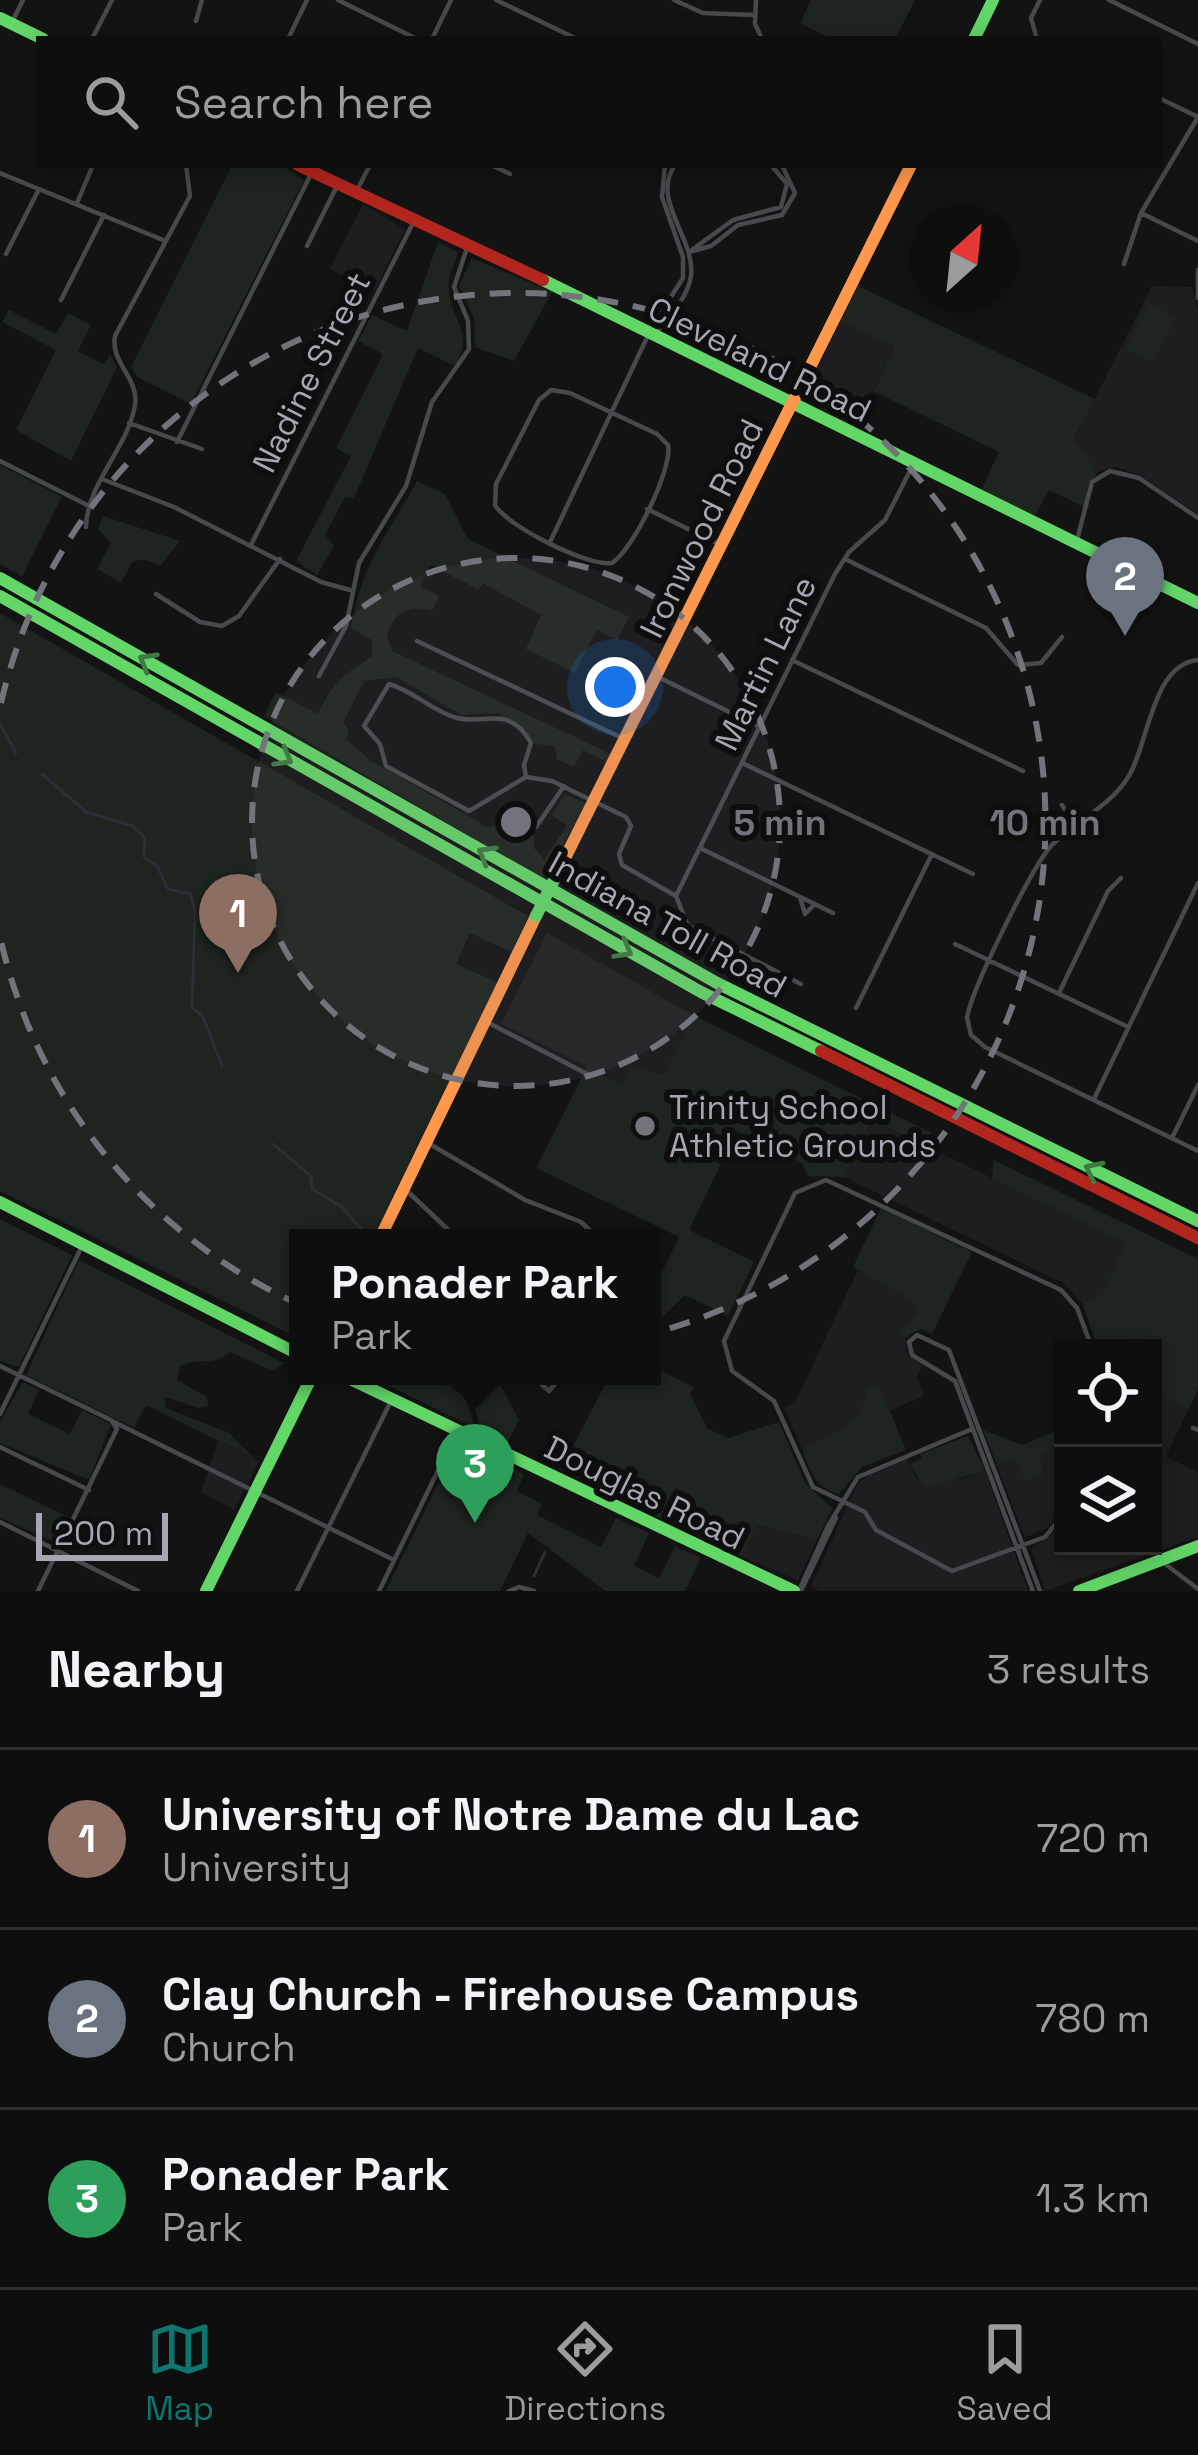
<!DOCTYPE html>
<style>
body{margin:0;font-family:"Space Grotesk",sans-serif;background:#1c1c1d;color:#f1f3f6}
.controls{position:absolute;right:36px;bottom:36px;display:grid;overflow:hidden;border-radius:0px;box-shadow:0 6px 30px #0003}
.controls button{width:108px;height:108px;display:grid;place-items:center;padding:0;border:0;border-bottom:3px solid #2e2e2f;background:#0e0e0f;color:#f1f3f6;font:60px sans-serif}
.compass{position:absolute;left:910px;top:204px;width:108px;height:108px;border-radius:50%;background:#0e0e0f;box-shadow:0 6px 30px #0003;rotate:27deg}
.scale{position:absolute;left:36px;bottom:30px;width:132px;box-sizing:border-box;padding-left:12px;border:6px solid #a6a7b3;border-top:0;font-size:33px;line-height:42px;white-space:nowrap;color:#a6a7b3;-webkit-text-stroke:9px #0e0e0f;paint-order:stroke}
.you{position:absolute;left:615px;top:687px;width:42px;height:42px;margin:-30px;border:9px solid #fff;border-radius:50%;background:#1a73e8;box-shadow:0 0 0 18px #1a73e833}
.badge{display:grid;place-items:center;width:78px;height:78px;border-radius:50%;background:#0f766e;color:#fff;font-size:39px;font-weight:700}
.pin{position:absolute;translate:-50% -99px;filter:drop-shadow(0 3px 6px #0008)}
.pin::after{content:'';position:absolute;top:63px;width:42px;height:36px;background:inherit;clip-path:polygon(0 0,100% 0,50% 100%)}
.popup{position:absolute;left:289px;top:1229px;width:372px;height:156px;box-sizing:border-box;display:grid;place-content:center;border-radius:0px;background:#0e0e0f;filter:drop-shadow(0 3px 9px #0005);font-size:39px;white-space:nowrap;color:#9b9c9e}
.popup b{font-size:45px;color:#f1f3f6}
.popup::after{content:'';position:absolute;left:50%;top:100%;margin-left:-24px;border:24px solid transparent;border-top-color:#0e0e0f}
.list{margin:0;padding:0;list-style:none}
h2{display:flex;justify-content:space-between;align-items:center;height:156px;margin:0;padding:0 48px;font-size:51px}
h2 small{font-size:39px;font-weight:400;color:#9b9c9e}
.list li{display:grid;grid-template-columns:78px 1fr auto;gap:36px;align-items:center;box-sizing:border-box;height:180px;padding:0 48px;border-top:3px solid #2e2e2f}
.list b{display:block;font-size:45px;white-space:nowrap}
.list p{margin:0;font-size:39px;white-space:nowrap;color:#9b9c9e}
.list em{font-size:39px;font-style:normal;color:#9b9c9e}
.icon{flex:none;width:66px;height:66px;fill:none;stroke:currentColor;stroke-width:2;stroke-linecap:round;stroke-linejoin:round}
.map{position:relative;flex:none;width:1198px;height:1591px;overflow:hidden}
.search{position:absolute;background:#0e0e0f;box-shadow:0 6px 30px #0003;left:36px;right:36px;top:36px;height:132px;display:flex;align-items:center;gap:30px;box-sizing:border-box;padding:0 42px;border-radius:0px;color:#9b9c9e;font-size:45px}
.sheet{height:696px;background:#0e0e0f}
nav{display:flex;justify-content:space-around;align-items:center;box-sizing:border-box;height:168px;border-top:3px solid #2e2e2f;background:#0e0e0f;font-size:33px;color:#9b9c9e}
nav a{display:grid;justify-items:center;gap:6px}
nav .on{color:#0f766e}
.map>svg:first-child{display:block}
.built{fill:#1e1d1f}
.green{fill:#1e241f}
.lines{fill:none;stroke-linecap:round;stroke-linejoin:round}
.stream{stroke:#2b2e36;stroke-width:3}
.street{stroke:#48494c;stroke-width:4.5}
.fast{stroke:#63d668;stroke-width:12}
.slow{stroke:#ff974d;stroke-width:12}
.jam{stroke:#b3261e;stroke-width:12}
.fast-bridge{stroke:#63d668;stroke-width:12}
.oneway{stroke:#3d7c40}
.ring{fill:none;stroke:#73737b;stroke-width:6;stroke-dasharray:21 15}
.poi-dot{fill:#73737b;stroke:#0e0e0f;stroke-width:4.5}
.labels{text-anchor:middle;stroke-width:12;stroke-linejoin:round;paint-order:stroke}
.street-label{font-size:33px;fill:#a6a7b3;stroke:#0e0e0f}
.poi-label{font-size:33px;fill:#a6a7b3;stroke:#0e0e0f;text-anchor:start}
.centre{fill:#73737b;stroke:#0e0e0f;stroke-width:6}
.ring-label{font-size:36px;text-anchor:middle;font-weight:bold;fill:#73737b;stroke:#0e0e0f;stroke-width:12;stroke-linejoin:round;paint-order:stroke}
</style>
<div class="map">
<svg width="1198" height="1591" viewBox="0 0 1198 1591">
<rect width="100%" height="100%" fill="#131314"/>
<path class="built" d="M363 204 405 229 374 292 330 269Z
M1152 286 1192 287 1198 308V514L1139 475 1116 467 1098 471 1074 440Z
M839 321 894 348 854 429 804 398Z
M547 933 693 1015 663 1074 621 1084 501 1024Z
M872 1120 1127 1243 1103 1294 1082 1303 1063 1283 844 1177Z
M858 1270 912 1299 917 1311 899 1335 905 1338 907 1355 923 1365 917 1377 924 1396 889 1411 879 1386 866 1390 865 1406 842 1431 802 1449 784 1407 795 1402Z
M1153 1393 1188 1410 1166 1457 1198 1472V1537L1045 1591 1031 1549 1063 1526V1546H1153Z
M1063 1435V1502L1048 1528 1025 1537 997 1465 1016 1459 1045 1475 1041 1458Z
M218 1441 259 1461 234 1510 201 1492Z
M907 1459 916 1478 962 1479 985 1471 1028 1591H819L811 1586 857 1485 867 1475Z
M755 1525 817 1540 798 1580 742 1557Z"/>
<path class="green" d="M811 0H915L895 39H832L800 23Z
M232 165H281L304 180 191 404 137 377 131 367Z
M438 242 458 252C455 265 447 277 449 291 452 322 475 333 455 366L418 348 354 498 345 497 325 535 334 546 317 575 296 561 351 456 336 448 383 354 358 341 372 315 407 331Z
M472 258 552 292 514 361 475 347 474 318 459 285Z
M856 285 1095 399 1074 439 1098 471 1087 488 1086 508 1049 490 1035 516 981 490 999 452 873 391 894 348 839 321Z
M1149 302 1177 317 1152 362 1125 348Z
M9 310 56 334 68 313 91 325 78 351 104 364 110 354 117 367 71 461 16 430 56 350 2 322Z
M0 465 62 497 22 576 0 564Z
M417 481 445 494 468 539 629 617 617 640 597 630 575 673 526 649 541 615 483 583 478 589 430 565 420 586 439 596 432 611C408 603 395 612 387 635L392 651 611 754 607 762 583 750 574 767 557 759 555 746 535 744 499 713 462 715 396 677 364 681 343 723 349 731 346 739 370 760 489 828 507 817 534 836V848L544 859 567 826 552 815 565 794 585 803 545 880 264 716 276 692 318 714C336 677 343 677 372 656V640L351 628C364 557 385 540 417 481Z
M103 516 180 541 160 566 144 559 132 562 121 583 97 569 111 543 98 529Z
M0 613 528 916 511 952 470 933 456 964 497 982 373 1238H298V1338L0 1191Z
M693 1015 931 1133 925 1146 872 1120 844 1177 808 1176 802 1163 737 1131 689 1230 754 1262 728 1316 685 1295 652 1327V1292L679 1237 536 1168 587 1067 621 1084 630 1067 663 1074Z
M994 1160 1198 1259V1390L1188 1410 1153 1393V1348H1098L1082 1303 1103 1293 1126 1243 992 1178Z
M881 1208 972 1252 932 1334 920 1329 905 1338 899 1335 917 1311 912 1300 853 1267Z
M0 1219 72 1255 19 1367 0 1361Z
M79 1260 284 1363 273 1371 230 1352C215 1367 197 1357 180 1366L177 1380 207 1397 208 1406 198 1408 165 1397 166 1408 229 1433 255 1459 146 1405 134 1428 26 1375Z
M652 1366 694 1387 690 1394 707 1428 728 1438 779 1422 805 1483 832 1508 817 1540 756 1525 742 1557 561 1470 609 1376H652Z
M382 1376H459L475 1428 379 1381Z
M465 1376H496L519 1420 507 1444 482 1433Z
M23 1382 39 1390 28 1414 70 1434 82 1410 111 1424 89 1480 0 1443V1422Z
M879 1385 906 1450 862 1467 839 1494C815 1488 810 1470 802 1449 828 1437 868 1420 866 1389Z
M1063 1427V1435L1041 1458 1045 1476 1025 1482 1016 1459 997 1465 983 1430 1023 1445Z
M968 1436 985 1471 924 1488 910 1464 922 1459 920 1454Z
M458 1442 524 1474 517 1491 542 1504 537 1515 601 1547 616 1518 649 1533 634 1566 659 1578 675 1546 701 1558 685 1591H606L528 1533 500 1591H386Z
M0 1484 70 1518 57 1543 0 1518Z"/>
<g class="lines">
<path class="stream" d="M0 724 16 753
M42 774 86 812 133 826 145 838 144 857 157 866 168 889 190 894 195 911 192 1007 203 1017 222 1066
M273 1144 311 1176 312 1189 342 1207 369 1238
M534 1576 545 1552"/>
<path class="street" d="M338 0 417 39
M496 0 577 39
M674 0 703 13 754 15
M756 0 755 24 762 39
M1109 0 1198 44
M196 21 202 0
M12 22 23 0
M92 39 112 0
M288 39 307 0
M432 39 451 0
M1037 39 1031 18 1040 0
M1159 98 1198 117
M491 165 510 174
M0 173 163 240
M356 192 370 165
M77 203 93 165
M1141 213 1198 241
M307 246 338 184
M689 252 711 246 738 225 782 215 795 193 782 165
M689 252 733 220 781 207 787 184 771 165
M6 254 38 191
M1124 264 1141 213 1198 117
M1198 270V298
M61 300 104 215
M656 333C669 318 688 297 691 276 696 239 650 200 675 165
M551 390 570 393 657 434 668 445C673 468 633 550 612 563 588 567 507 526 495 505L496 484 539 400Z
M129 423 202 449
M177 442 312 172
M0 461 89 506
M102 479 174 507 321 582 350 590
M647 509 723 546
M86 527C87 483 128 448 135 405 139 377 110 363 115 336L190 196 186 165
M550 542 653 325 683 278V257L662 197 665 165
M1076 544 1092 482 1110 471 1139 478 1198 518
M251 545 414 221
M845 559 986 628 1018 665 1041 663 1062 637
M156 594 200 622 222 626 239 616 280 559
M417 641 622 738
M792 660 1023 771
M1198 660C1151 664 1149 746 1127 779 1107 809 1075 820 1051 846 1032 867 971 990 967 1018L971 1035 985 1047 1198 1151
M319 676 346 626 359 563 406 486 432 402 469 349 468 321 454 287 468 245
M658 677 760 727
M389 684C414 691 433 712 457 718 486 725 509 704 531 743L524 765 526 777 469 811 386 766 380 744 364 726Z
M742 763 973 874
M526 777 552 781 626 817 631 826 619 854 622 865 676 896 688 926 801 984
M1062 805 1075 827
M536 827 564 786
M700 848 833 913
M676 896 835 574 849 552 885 520 913 465
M800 897 805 914 815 904
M955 944 1128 1027
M1059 993 1108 891 1121 878
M856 1008 932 854
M487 1022 591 1076
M1094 1099 1198 883
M1172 1138 1198 1085
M428 1143 525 1200 581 1222 598 1238
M405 1189 457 1238
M0 1366 111 1420 117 1429 38 1591
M532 1376 549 1391 562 1376
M0 1414 83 1244
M114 1422 394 1560
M1193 1428 1198 1430
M0 1447 89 1490
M1063 1515 1045 1537 952 1571 876 1530 865 1512 813 1487 774 1401 732 1371 724 1341 795 1193 826 1180 1061 1290 1077 1308 1092 1348
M0 1522 138 1591
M1164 1563 1198 1589
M297 1591 392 1399
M379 1591 458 1430
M509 1591 519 1587 534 1591
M799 1591 828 1526 858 1477 972 1429
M801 1591 836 1518
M1033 1591 955 1381 912 1355 909 1342 917 1335 949 1350 1040 1591"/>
<path class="fast" d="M0 18 43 39
M974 39 993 0
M543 280 1198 603
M0 578 717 983 1198 1221
M0 596 701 992 821 1051
M0 1202 298 1354
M344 1376 794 1591
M206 1591 312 1376
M1079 1591 1198 1546"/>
<path class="slow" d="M556 876 911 165
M380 1238 536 916"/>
<path class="jam" d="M298 165 543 280
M821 1051 1198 1238"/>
<path class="fast-bridge" d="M536 916 556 876"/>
</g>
<defs><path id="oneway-chevron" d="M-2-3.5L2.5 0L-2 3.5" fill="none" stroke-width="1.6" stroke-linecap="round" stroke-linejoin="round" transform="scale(3)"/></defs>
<g class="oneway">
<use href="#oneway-chevron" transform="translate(147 661) rotate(-150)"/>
<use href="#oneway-chevron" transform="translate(284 758) rotate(30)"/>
<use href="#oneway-chevron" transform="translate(486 854) rotate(-150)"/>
<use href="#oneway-chevron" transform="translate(624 950) rotate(29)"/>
<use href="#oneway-chevron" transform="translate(1093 1170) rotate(-154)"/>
</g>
<circle cx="516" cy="822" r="264" fill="#73737b" fill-opacity=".12"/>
<g class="ring">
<circle cx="516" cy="822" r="264"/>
<path d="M1 703A529 529 0 1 1 1 941"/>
</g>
<circle class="poi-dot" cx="645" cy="1126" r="12"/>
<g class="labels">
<g class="street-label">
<text transform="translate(760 359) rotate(26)" y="12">Cleveland Road</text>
<text transform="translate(311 372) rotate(-63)" y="12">Nadine Street</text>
<text transform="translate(701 528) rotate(-64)" y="12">Ironwood Road</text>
<text transform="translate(765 663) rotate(-64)" y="12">Martin Lane</text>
<text transform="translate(668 924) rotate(29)" y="12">Indiana Toll Road</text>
<text transform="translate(645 1492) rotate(26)" y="12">Douglas Road</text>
</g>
<g class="poi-label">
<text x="669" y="1119">Trinity School<tspan x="669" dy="38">Athletic Grounds</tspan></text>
</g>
</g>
<circle cx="516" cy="822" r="18" class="centre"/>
<g class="ring-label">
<text x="780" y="835">5 min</text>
<text x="1045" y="835">10 min</text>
</g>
</svg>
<div class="controls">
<button><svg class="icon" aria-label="locate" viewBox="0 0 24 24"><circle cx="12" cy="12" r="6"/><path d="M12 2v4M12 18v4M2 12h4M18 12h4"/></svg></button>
<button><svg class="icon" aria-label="layers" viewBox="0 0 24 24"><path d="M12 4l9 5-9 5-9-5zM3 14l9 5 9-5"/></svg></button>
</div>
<svg class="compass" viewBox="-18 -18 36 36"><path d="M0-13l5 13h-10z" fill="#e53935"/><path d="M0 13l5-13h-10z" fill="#9b9c9e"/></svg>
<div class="scale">200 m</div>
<div class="you"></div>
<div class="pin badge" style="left:238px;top:973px;background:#8d6e63">1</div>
<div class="pin badge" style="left:1125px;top:636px;background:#6b7280">2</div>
<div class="pin badge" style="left:475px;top:1523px;background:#2e9e5b">3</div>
<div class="popup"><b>Ponader Park</b>Park</div>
<div class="search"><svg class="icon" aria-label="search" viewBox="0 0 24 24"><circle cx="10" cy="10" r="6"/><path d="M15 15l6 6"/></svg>Search here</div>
</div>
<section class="sheet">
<h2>Nearby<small>3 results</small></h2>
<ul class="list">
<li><span class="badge" style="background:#8d6e63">1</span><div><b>University of Notre Dame du Lac</b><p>University</p></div><em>720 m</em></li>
<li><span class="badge" style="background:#6b7280">2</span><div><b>Clay Church - Firehouse Campus</b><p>Church</p></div><em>780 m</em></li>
<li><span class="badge" style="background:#2e9e5b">3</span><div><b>Ponader Park</b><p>Park</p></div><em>1.3 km</em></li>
</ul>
</section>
<nav>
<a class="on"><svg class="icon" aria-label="map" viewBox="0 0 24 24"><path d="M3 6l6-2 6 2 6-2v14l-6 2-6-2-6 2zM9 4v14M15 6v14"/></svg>Map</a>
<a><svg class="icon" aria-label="directions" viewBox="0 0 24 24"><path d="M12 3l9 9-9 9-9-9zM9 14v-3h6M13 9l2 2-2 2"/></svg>Directions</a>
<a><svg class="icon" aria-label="saved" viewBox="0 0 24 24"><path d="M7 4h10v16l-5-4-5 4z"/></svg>Saved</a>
</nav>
